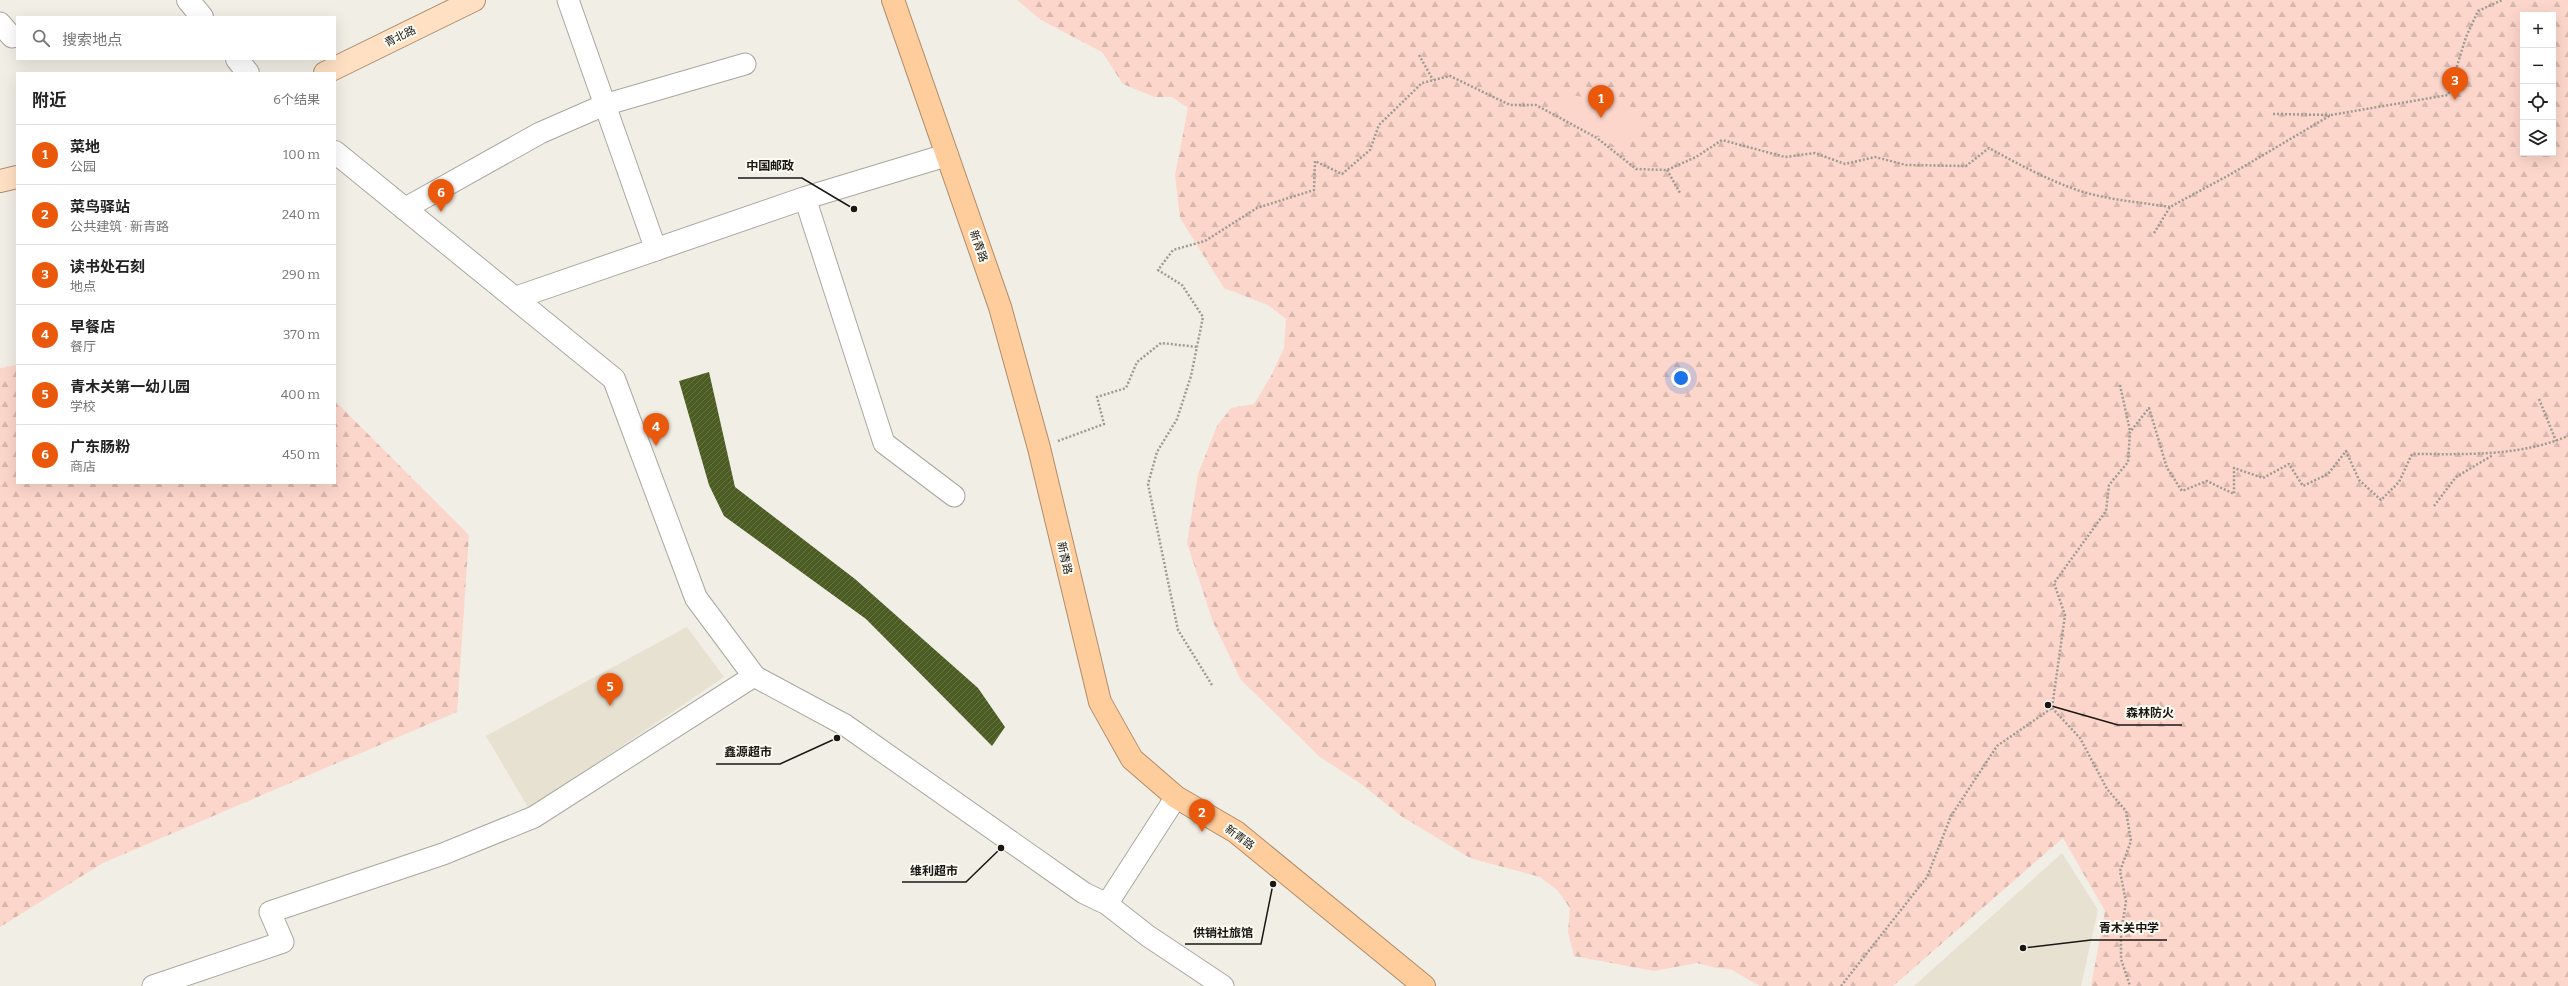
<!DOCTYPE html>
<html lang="zh">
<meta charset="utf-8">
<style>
body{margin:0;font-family:Bitter,"Noto Sans SC",serif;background:#f2f2f2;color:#222}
.controls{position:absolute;right:12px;top:12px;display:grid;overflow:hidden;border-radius:0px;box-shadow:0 4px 16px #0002}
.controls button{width:36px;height:36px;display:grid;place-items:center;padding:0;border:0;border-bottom:1px solid #e0e0e0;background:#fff;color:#222;font:20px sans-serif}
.you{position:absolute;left:1681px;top:378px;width:14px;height:14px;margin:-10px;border:3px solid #fff;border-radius:50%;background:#1a73e8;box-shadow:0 0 0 6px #1a73e833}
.badge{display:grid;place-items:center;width:26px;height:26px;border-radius:50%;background:#ea580c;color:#fff;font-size:13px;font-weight:700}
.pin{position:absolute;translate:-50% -33px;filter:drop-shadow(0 1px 2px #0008)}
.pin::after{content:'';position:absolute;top:21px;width:14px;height:12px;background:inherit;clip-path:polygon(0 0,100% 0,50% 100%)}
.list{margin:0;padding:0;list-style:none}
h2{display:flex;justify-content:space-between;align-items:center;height:52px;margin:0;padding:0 16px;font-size:17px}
h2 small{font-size:13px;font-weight:400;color:#767676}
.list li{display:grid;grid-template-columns:26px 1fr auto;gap:12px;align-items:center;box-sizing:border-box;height:60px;padding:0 16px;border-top:1px solid #e0e0e0}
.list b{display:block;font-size:15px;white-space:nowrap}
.list p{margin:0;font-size:13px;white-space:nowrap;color:#767676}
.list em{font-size:13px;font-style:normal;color:#767676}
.icon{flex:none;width:22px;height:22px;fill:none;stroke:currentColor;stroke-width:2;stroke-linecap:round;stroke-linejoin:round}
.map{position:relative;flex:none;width:2568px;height:986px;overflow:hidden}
.search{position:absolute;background:#fff;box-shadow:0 4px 16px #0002;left:16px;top:16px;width:320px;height:44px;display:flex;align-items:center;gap:10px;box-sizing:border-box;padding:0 14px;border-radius:0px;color:#767676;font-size:15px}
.panel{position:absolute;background:#fff;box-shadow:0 4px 16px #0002;left:16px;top:72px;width:320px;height:412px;border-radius:0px}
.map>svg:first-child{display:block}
.built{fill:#e6e1d1}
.forest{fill:url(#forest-firs);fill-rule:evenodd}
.green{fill:#fdd6cb}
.building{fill:url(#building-hatch)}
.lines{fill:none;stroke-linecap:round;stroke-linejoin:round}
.street-casing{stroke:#aaa79f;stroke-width:23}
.secondary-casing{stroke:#aaa79f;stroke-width:24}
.primary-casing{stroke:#ae8d6c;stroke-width:24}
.highway-casing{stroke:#ae8d6c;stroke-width:24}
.path{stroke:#9c9b94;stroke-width:2.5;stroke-dasharray:2 2;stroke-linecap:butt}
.street{stroke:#fff;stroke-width:21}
.secondary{stroke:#fff;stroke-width:22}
.primary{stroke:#ffe0c3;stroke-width:22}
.highway{stroke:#ffcc9b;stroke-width:22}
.labels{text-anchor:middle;stroke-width:4;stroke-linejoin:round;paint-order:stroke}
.street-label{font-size:11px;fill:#181714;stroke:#fdfbf2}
.leader{fill:none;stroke:#181714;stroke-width:1.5}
.callout-dot{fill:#181714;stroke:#fdfbf2;stroke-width:1.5}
.callout-label{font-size:12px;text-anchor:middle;font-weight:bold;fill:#181714;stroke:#fdfbf2;stroke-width:4;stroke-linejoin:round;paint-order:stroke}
</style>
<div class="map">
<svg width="2568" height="986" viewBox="0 0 2568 986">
<defs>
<pattern id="forest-firs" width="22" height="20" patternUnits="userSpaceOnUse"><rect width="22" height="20" fill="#fdd6cb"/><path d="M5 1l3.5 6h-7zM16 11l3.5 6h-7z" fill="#d8b7ad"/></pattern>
<pattern id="building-hatch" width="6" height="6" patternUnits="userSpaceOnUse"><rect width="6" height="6" fill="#4c5d23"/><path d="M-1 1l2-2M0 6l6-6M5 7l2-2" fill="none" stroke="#687448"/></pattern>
</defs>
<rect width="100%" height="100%" fill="#f0eee5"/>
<path class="built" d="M687 627 724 677 529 809 486 736Z
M2062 853 2098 910 2081 986H1914Z"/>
<path class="forest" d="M1017 0H2568V986H2091L2105 911 2063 838 1893 986H1760L1730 969 1716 968 1697 963 1654 971 1574 956 1568 932 1570 908 1557 890 1540 877 1470 858 1401 816 1360 783 1320 757 1241 680 1213 622 1187 543 1198 474 1217 426 1231 408 1254 404 1271 376 1284 348 1286 319 1268 305 1224 288 1180 218 1175 175 1188 108 1172 97H1154L1123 84 1102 52 1041 20ZM2523 15H2553V153H2523Z
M17 365V483H335V401L469 535 457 712 103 863 0 927V368Z"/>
<path class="green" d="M1572 95 1624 105 1638 127 1623 151 1555 108Z"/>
<path class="building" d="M709 372 735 487 855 579 978 688 1005 727 992 746 866 619 724 516 709 485 679 381Z"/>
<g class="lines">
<g class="street-casing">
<path id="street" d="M568 0 656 250
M0 23 12 37
M805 198 884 443 954 496
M404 209 540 133 604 105 745 64
M1107 904 1176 797
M153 986 283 942 270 912 443 854 534 817 754 676 845 725 1084 893 1107 904 1148 936 1223 986"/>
</g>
<g class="secondary-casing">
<path id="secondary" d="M188 0 202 17
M237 59 248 73
M335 152 614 379 696 598 754 676
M515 298 805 198 947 155"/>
</g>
<g class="primary-casing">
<path id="primary" d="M325 73 474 0
M0 181 17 177"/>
</g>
<g class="highway-casing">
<path id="highway" d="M893 0 1000 307 1039 448 1100 702 1132 759 1176 797 1236 832 1424 986"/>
</g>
<path class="path" d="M1419 55 1433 80
M2273 114 2330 115
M1667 170 1680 193
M2154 233 2170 207 2231 174 2331 115 2448 95 2466 37 2478 11 2502 0
M2120 385 2130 431
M2539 399 2556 441
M1058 441 1104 424 1097 397 1126 388 1137 362 1161 343 1198 347
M2434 506 2456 477 2493 455
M1212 685 1178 630 1148 484 1157 452 1177 419 1191 376 1203 317 1182 285 1158 270 1173 250 1205 241 1257 208 1314 190 1315 161 1342 174 1370 150 1379 125 1422 83 1450 76 1510 105H1536L1597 138 1636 169 1667 170 1696 157 1722 140 1785 157 1815 153 1845 164 1875 157 1906 165 1966 166 1989 148C2018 164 2046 179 2077 190 2107 200 2139 202 2170 207
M2052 708 2080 738 2107 789 2126 811 2131 841 2120 871 2126 902 2121 933V959L2130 986
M1841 986 1927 877 1951 816 1997 746 2052 708 2065 615 2054 583 2106 511 2109 485 2128 462 2130 432 2149 408 2167 468 2182 491 2207 481 2234 494V468L2263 478 2289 464 2303 486 2328 474 2346 451 2359 480 2381 500 2399 482 2412 454C2465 454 2518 457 2568 436"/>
<use href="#street" class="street"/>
<use href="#secondary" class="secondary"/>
<use href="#primary" class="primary"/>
<use href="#highway" class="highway"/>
</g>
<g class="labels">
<g class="street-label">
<text transform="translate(400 36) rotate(-26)" y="4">青北路</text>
<text transform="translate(979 246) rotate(71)" y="4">新青路</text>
<text transform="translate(1065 558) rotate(77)" y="4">新青路</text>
<text transform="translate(1240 837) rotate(36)" y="4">新青路</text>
</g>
</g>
<path class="leader" d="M854 209L802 178H738M2048 705L2118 725H2182M837 738L780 764H716M1001 848L966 882H902M2023 948L2091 940H2167M1273 884L1261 944H1185"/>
<g class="callout-dot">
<circle cx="854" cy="209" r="4"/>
<circle cx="2048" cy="705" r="4"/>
<circle cx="837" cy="738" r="4"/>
<circle cx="1001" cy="848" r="4"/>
<circle cx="2023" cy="948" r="4"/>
<circle cx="1273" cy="884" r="4"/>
</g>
<g class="callout-label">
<text x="770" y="170">中国邮政</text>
<text x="2150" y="717">森林防火</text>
<text x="748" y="756">鑫源超市</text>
<text x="934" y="875">维利超市</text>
<text x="2129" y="932">青木关中学</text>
<text x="1223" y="937">供销社旅馆</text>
</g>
</svg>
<div class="controls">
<button>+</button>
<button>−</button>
<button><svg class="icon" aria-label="locate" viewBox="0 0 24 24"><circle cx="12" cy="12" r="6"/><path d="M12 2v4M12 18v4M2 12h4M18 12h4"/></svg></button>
<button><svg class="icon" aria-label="layers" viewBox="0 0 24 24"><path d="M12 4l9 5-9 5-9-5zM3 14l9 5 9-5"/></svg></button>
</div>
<div class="you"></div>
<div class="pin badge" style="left:1601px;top:118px">1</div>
<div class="pin badge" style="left:1202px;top:832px">2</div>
<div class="pin badge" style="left:2455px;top:100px">3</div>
<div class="pin badge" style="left:656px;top:446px">4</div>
<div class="pin badge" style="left:610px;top:706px">5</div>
<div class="pin badge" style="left:441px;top:212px">6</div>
<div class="search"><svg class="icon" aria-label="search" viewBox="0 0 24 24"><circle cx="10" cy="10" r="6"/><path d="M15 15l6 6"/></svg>搜索地点</div>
<section class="panel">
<h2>附近<small>6个结果</small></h2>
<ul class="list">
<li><span class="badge">1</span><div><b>菜地</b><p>公园</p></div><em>100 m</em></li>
<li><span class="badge">2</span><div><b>菜鸟驿站</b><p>公共建筑 · 新青路</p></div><em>240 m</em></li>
<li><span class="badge">3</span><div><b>读书处石刻</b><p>地点</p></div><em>290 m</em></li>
<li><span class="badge">4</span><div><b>早餐店</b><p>餐厅</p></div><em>370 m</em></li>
<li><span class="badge">5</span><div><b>青木关第一幼儿园</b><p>学校</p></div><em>400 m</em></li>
<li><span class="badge">6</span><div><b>广东肠粉</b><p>商店</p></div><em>450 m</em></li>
</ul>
</section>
</div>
